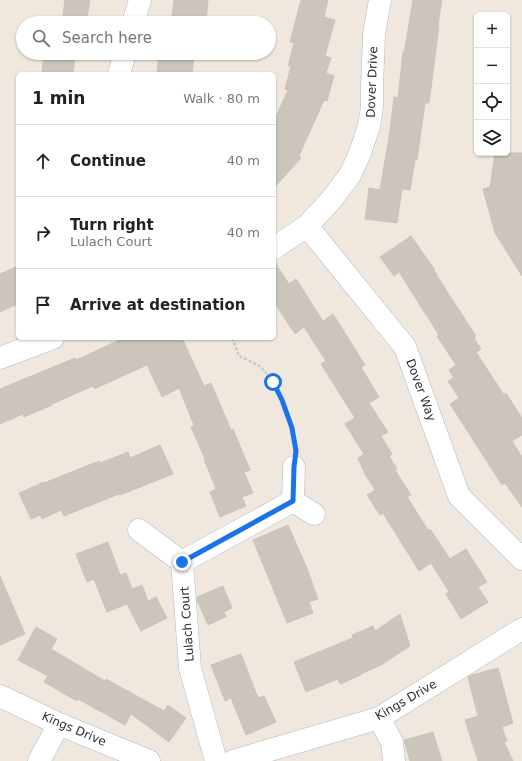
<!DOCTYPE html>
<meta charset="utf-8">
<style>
body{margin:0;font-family:"DejaVu Sans",sans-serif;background:#f6f6f6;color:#222}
.controls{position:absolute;right:12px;top:12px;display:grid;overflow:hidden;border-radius:6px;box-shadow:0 1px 3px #0004}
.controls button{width:36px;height:36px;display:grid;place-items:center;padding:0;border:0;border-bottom:1px solid #e0e0e0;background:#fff;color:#222;font:20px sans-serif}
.stop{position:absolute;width:12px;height:12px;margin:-9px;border:3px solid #1a73e8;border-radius:50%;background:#fff}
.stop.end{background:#1a73e8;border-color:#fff;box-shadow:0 1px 4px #0008}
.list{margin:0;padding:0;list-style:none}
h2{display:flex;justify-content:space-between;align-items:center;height:52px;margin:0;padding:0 16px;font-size:17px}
h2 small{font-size:13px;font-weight:400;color:#767676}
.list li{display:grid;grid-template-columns:26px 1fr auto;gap:12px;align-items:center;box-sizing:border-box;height:72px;padding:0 16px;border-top:1px solid #e0e0e0}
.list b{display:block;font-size:15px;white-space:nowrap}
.list p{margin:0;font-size:13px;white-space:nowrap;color:#767676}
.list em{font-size:13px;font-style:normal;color:#767676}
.icon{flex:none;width:22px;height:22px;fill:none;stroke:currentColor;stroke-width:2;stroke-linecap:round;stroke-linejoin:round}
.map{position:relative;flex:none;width:522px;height:761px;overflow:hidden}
.search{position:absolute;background:#fff;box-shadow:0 1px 3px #0004;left:16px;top:16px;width:260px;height:44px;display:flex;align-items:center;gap:10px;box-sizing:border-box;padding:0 14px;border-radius:22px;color:#767676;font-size:15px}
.panel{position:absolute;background:#fff;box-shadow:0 1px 3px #0004;left:16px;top:72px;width:260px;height:268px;border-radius:6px}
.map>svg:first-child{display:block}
.building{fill:#cbc5be;stroke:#ccc4b8}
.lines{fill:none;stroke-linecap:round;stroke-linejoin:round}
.minor-casing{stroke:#b3b6c2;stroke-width:23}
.path{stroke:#c8c8c8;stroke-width:2.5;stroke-dasharray:3 2;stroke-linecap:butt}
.minor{stroke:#fff;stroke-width:22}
.route{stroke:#1a73e8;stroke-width:5}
.labels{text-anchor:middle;stroke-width:3.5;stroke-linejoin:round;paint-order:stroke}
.street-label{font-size:12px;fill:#2d2d2d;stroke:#fff}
</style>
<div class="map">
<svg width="522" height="761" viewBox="0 0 522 761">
<rect width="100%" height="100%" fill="#f0e8df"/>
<path class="building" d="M65 0H90L86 23H62Z
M174 0H208L206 23H171Z
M301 0H328L324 17 335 20 325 56 331 58 326 73 334 76 327 101 324 100 299 156 301 158 274 188V121L288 90 285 89 291 66H288L294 43 290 42Z
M413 0H442L438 25H439L435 57 429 103H425L417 160H415L410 190 402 189 397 223 365 219 369 188 380 190 390 131 394 97 398 98 403 52 404 53Z
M44 53 75 56 73 74H42Z
M159 53H201L200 55 194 54 192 74H157Z
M495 153H522V276L495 233 483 189 490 187Z
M411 236 435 270 434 271 437 275V276L476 336 474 338 481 349 476 352 504 395 506 393 522 418V435L512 441 522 457V507L505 483 502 485 450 404 459 398 448 381 454 378 449 370 456 365 437 336 439 335 399 272 394 276 380 257Z
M274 261 289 284 296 279 323 321 333 314 365 365 361 367 379 397 369 403 388 432 381 436 392 454 389 456 397 469 395 470 411 495 407 497 428 530 430 529 450 559 466 549 487 582 478 587 488 602 461 619 446 594 449 592 431 563 419 571 383 513 380 515 367 495 375 490 365 474 358 458 364 454 345 424 355 418 321 364 326 361 304 327 295 334 274 302Z
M18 266V304L0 312V274Z
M124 338H182L204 386 211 383 231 430 233 429 250 470 244 472 253 493 242 497 246 506 220 517 210 492 216 489 204 459H205L191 427 194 425 179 388 162 397 147 365 94 389 93 386 52 404V405L24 417 23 414 0 424V389L75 358 76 360Z
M160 445 173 474 120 495 119 494 64 516 61 510 42 519 40 515 31 519 19 493 44 482V483L99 461 100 463 128 452 130 458Z
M288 525 306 566 318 599 309 602 313 613 287 623 253 540Z
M108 542 120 575 126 573 132 589 142 585 148 601 156 597 167 618 141 631 127 604 107 612 94 579 87 582 76 554Z
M0 576 25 634 0 645Z
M223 586 232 608 224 612 226 617 208 625 197 600V597Z
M400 614 410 646 381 665 361 674V675L340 684 338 679 306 692 294 662 353 638 352 635 373 626 375 631Z
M36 627 57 639 51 649 105 681 106 679 164 711 168 705 186 718 169 742 131 714 125 725 78 699 77 701 44 682 48 676 18 660Z
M241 654 258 698 264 696 276 722 246 735 231 698 225 701 211 665Z
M498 668 513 723 502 727 507 741 504 742 513 761H478L465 720 478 716 468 677 472 675Z
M433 732 442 761H410L404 740Z"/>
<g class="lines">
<g class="minor-casing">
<path id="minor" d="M133 23 140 0
M119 74 125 53
M307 226 405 347 459 496 522 559
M274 248 307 226 331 200 350 175 360 153 369 126 372 107V86L374 34 380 0
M0 358 53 338
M293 501 294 467
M293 501 314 514
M139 530 182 562
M0 696 59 724 149 761
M379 718 392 742 394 761
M39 761 59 724
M216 761 190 668 182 562 293 501
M233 761 379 718 522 629"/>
</g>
<path class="path" d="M232 338 239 356C245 359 253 362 259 366 280 383 290 420 295 445"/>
<use href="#minor" class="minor"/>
</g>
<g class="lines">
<path class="route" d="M182 562 293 501 294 467 296 451 292 428 282 400 273 382"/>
</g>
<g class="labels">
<g class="street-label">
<text transform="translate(372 82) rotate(-88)" y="4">Dover Drive</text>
<text transform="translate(421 390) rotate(70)" y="4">Dover Way</text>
<text transform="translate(187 624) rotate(-94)" y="4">Lulach Court</text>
<text transform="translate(406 700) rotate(-30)" y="4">Kings Drive</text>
<text transform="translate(74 729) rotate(23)" y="4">Kings Drive</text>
</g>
</g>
</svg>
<div class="controls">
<button>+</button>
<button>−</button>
<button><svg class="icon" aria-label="locate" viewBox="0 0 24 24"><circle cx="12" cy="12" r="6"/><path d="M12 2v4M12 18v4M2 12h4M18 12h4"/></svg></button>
<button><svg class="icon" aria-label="layers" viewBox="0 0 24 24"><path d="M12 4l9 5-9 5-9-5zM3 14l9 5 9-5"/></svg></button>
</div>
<div class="stop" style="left:273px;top:382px"></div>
<div class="stop end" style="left:182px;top:562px"></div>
<div class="search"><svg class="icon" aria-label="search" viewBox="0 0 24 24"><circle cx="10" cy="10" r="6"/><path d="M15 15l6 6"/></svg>Search here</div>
<section class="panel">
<h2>1 min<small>Walk · 80 m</small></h2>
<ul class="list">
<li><svg class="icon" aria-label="ahead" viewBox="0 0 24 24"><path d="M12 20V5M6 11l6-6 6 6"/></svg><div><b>Continue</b></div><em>40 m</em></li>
<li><svg class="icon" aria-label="right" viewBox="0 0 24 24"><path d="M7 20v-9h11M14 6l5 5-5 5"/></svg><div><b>Turn right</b><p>Lulach Court</p></div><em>40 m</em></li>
<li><svg class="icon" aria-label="arrive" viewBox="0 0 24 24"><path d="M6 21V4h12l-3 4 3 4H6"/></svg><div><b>Arrive at destination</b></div></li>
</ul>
</section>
</div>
